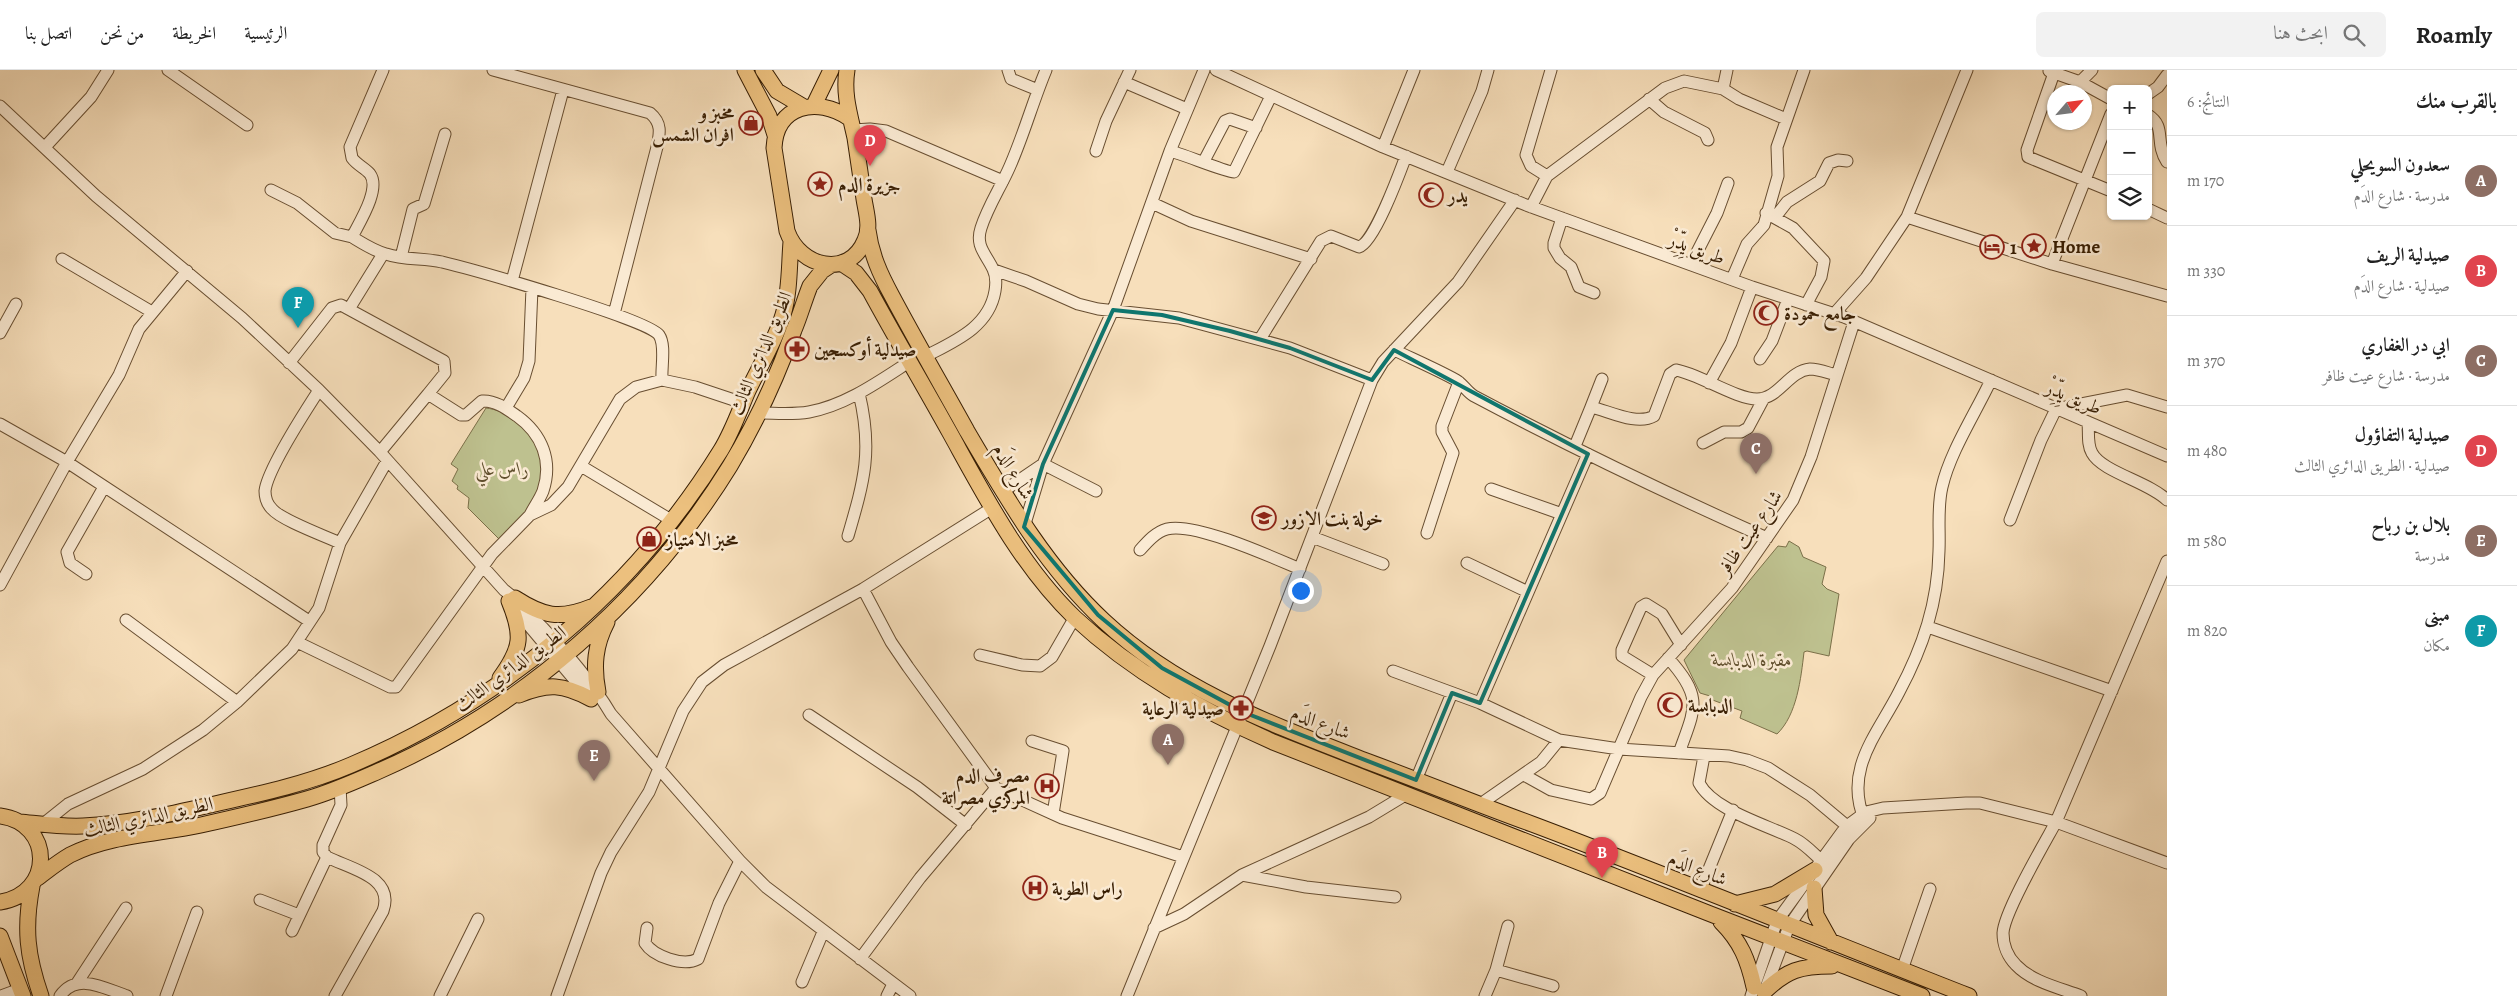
<!DOCTYPE html>
<html lang="ar">
<meta charset="utf-8">
<style>
body{margin:0;font-family:Alegreya,Amiri,serif;background:#f2f2f2;color:#222;direction:rtl}
.controls{position:absolute;right:15px;top:15px;display:grid;overflow:hidden;border-radius:8px;box-shadow:0 1px 4px #0004}
.controls button{width:45px;height:45px;display:grid;place-items:center;padding:0;border:0;border-bottom:1px solid #e0e0e0;background:#fff;color:#222;font:25px sans-serif}
.compass{position:absolute;left:2047px;top:15px;width:45px;height:45px;border-radius:50%;background:#fff;box-shadow:0 1px 4px #0004;rotate:62deg}
.you{position:absolute;left:1300px;top:520px;width:18px;height:18px;margin:-12px;border:4px solid #fff;border-radius:50%;background:#1a73e8;box-shadow:0 0 0 8px #1a73e833}
.badge{display:grid;place-items:center;width:32px;height:32px;border-radius:50%;background:#2563eb;color:#fff;font-size:16px;font-weight:700}
.pin{position:absolute;translate:-50% -41px;filter:drop-shadow(0 1px 2px #0008)}
.pin::after{content:'';position:absolute;top:26px;width:18px;height:15px;background:inherit;clip-path:polygon(0 0,100% 0,50% 100%)}
.list{margin:0;padding:0;list-style:none}
h2{display:flex;justify-content:space-between;align-items:center;height:65px;margin:0;padding:0 20px;font-size:21px}
h2 small{font-size:16px;font-weight:400;color:#767676}
.list li{display:grid;grid-template-columns:32px 1fr auto;gap:15px;align-items:center;box-sizing:border-box;height:90px;padding:0 20px;border-top:1px solid #e0e0e0}
.list b{display:block;font-size:19px;white-space:nowrap}
.list p{margin:0;font-size:16px;white-space:nowrap;color:#767676}
.list em{font-size:16px;font-style:normal;color:#767676}
.icon{flex:none;width:28px;height:28px;fill:none;stroke:currentColor;stroke-width:2;stroke-linecap:round;stroke-linejoin:round}
.map{position:relative;flex:none;width:2167px;height:926px;overflow:hidden;direction:ltr}
header{display:flex;align-items:center;gap:30px;box-sizing:border-box;height:70px;padding:0 25px;background:#fff;border-bottom:1px solid #e0e0e0}
header strong{font-size:24px}
nav{display:flex;gap:28px;margin-inline-start:auto;font-size:18px}
.search{width:350px;height:45px;background:#f2f2f2;display:flex;align-items:center;gap:12px;box-sizing:border-box;padding:0 18px;border-radius:8px;color:#767676;font-size:19px}
main{display:flex}
aside{flex:1;background:#fff}
.map>svg:first-child{display:block}
.green{fill:#bec18f;stroke:#7b7049}
.lines{fill:none;stroke-linecap:round;stroke-linejoin:round}
.minor-casing{stroke:#684e31;stroke-width:13}
.major-casing{stroke:#381e03;stroke-width:17}
.minor{stroke:#faead3;stroke-width:11}
.major{stroke:#ecc07e;stroke-width:15}
.marked{fill:none;stroke:#0f766e;stroke-width:4;stroke-linejoin:round}
.labels{text-anchor:middle;stroke-width:5;stroke-linejoin:round;paint-order:stroke}
.poi-label{font-size:19px;font-weight:bold;fill:#381e03;stroke:#faead3;text-anchor:start}
.street-label{font-size:19px;fill:#381e03;stroke:#faead3}
.park-label{font-size:19px;font-style:italic;fill:#604f2d;stroke:#faead3}
</style>
<header>
<strong>Roamly</strong>
<div class="search"><svg class="icon" aria-label="search" viewBox="0 0 24 24"><circle cx="10" cy="10" r="6"/><path d="M15 15l6 6"/></svg>ابحث هنا</div>
<nav><a>الرئيسية</a><a>الخريطة</a><a>من نحن</a><a>اتصل بنا</a></nav>
</header>
<main>
<aside>
<h2>بالقرب منك<small>النتائج: 6</small></h2>
<ul class="list">
<li><span class="badge" style="background:#8d6e63">A</span><div><b>سعدون السويحلي</b><p>مدرسة · شارع الدَم</p></div><em>170 m</em></li>
<li><span class="badge" style="background:#e0444e">B</span><div><b>صيدلية الريف</b><p>صيدلية · شارع الدَم</p></div><em>330 m</em></li>
<li><span class="badge" style="background:#8d6e63">C</span><div><b>ابي در الغفاري</b><p>مدرسة · شارع عيت ظافر</p></div><em>370 m</em></li>
<li><span class="badge" style="background:#e0444e">D</span><div><b>صيدلية التفاؤول</b><p>صيدلية · الطريق الدائري الثالث</p></div><em>480 m</em></li>
<li><span class="badge" style="background:#8d6e63">E</span><div><b>بلال بن رباح</b><p>مدرسة</p></div><em>580 m</em></li>
<li><span class="badge" style="background:#0f9aa8">F</span><div><b>مبنى</b><p>مكان</p></div><em>820 m</em></li>
</ul>
</aside>
<div class="map">
<svg width="2167" height="926" viewBox="0 0 2167 926">
<rect width="100%" height="100%" fill="#f7dfbb"/>
<filter id="stains"><feTurbulence type="fractalNoise" baseFrequency=".004" numOctaves="4"/><feColorMatrix values="0 0 0 0 .2 0 0 0 0 .09 0 0 0 0 .02 0 0 0 .5 -.17"/></filter>
<radialGradient id="worn" r=".72"><stop offset=".6" stop-color="#630" stop-opacity="0"/><stop offset="1" stop-color="#630" stop-opacity=".3"/></radialGradient>
<path class="green" d="M486 338C505 340 531 356 540 374 544 383 542 411 542 422L501 471 468 438 469 428 457 419 458 416 452 411 458 399 451 394Z
M1789 471 1799 477 1803 487 1826 497 1822 514 1827 519 1839 524 1829 586 1807 581 1804 582C1801 608 1797 645 1777 664L1740 648 1742 641 1710 629V626L1700 623 1684 590 1778 476 1786 477Z"/>
<g class="lines">
<g class="minor-casing">
<path id="minor" d="M168 0 247 55
M383 0 350 77 352 88C357 95 365 98 370 104 381 119 359 153 352 167 362 173 374 181 386 184 404 190 423 188 442 192 471 199 648 249 659 265 666 275 661 297 662 310L695 317 743 333
M493 0 650 43C662 53 660 63 657 77L614 244
M1008 0 1011 9 1038 20
M1216 0 1383 77 1526 135 1752 217 1844 247 2167 386
M2049 1 2080 12 2111 29
M2054 3 2027 80 2028 87 2111 121
M1124 12 1187 39
M2080 12 2092 0
M1723 19 1739 29 1786 49
M2148 24 2158 17 2167 5
M1649 29 1664 42 1705 63 1708 70
M0 36 96 126 242 248 319 320 380 382 504 520C519 531 530 545 543 558 568 585 592 612 611 644L740 791 766 817 910 926
M2111 44 2052 194 2167 226
M2148 45C2167 57 2154 72 2167 92
M853 60 870 59 886 61 1003 111
M45 77 91 27 108 0
M1383 77 1414 0
M1096 81 1106 51 1130 0
M1170 81C1180 83 1229 103 1234 102L1271 26
M1204 91 1225 51 1230 49 1256 58
M1447 102 1482 21 1488 0
M1547 106 1665 18 1684 11 1723 19 1727 0
M271 120 297 133 335 163 352 167
M1152 133 1191 151 1311 189
M1531 137 1547 106 1531 96 1526 85 1551 0
M2148 139 2167 148
M1766 143 1793 158 1824 191 1821 207 1806 235
M1776 146 1787 132 1820 111 1829 93 1838 90 1847 91
M1907 147 2052 194
M1562 148 1554 173V178L1560 188 1571 197 1579 217 1594 223
M401 187 413 139 424 134 445 64
M62 189 152 242
M1691 194 1717 143 1728 113
M994 200 1026 211 1078 234 1098 239 1179 248 1290 278 1372 310
M1732 209 1747 174 1764 155 1778 106 1777 77 1804 0
M512 211 563 20
M349 239 383 184
M1834 244 1866 208 1907 147 1967 0
M0 263 16 234
M1260 269 1321 171 1331 166 1359 177C1374 173 1400 102 1406 86
M1394 280C1415 290 1436 299 1456 310 1463 314 1467 322 1474 326 1570 377 1668 424 1767 468
M926 286C955 271 989 257 995 221 996 215 996 205 993 199 986 184 975 176 981 158 988 136 1001 117 1010 96 1024 64 1033 31 1046 0
M1760 289 1772 271 1788 229
M289 293 332 238 341 235 444 291 445 303 428 324
M1709 313 1731 273 1752 217
M319 320C306 340 267 401 265 421 265 428 267 434 272 439 281 450 325 466 340 473
M1591 337 1602 309
M506 338 524 308 529 291 532 218
M758 343C775 343 792 345 809 342 846 335 878 312 909 292
M2088 352C2089 362 2087 375 2092 383 2102 402 2149 412 2167 430
M0 354 67 392 309 551
M1703 373 1724 362H1741L1748 358 1764 328
M1575 376 1591 337C1609 341 1637 356 1654 346L1670 304 1676 300C1699 304 1736 329 1757 329 1779 329 1788 301 1810 299 1819 299 1828 303 1836 305
M380 382 428 324 461 345H466L482 331C495 330 507 339 517 346 542 364 553 391 543 421 540 429 534 437 530 445
M1043 394 1096 421
M581 396 671 450
M1491 419 1562 444
M1002 422 1043 394
M2010 450 2041 370 2056 339 2127 325 2167 337
M1024 457 1043 394 1113 240 1170 81 1204 0
M1427 463 1453 383 1442 362V356L1459 312
M848 466C864 411 873 381 859 323
M1312 467 1383 494
M1140 480C1148 471 1156 462 1167 459 1195 452 1272 487 1300 499
M1467 493 1528 522
M86 504 70 493 67 482 104 417
M0 515 67 392 119 305 139 259 187 201
M863 519 891 572 908 597 996 718 1062 748 1183 787
M515 539 588 626
M126 550 237 632
M1928 557 2112 621
M297 572 390 617H396L492 484 530 445 551 435 568 417 620 329 636 317 662 310
M980 585 1022 595 1040 596 1052 587 1075 547
M1668 588C1704 628 1695 638 1679 683
M1393 601 1480 633 1559 670 1619 679 1729 686 1747 690 1768 698 1810 725 1847 756
M1653 605 1622 586V580L1641 537 1646 534 1662 544 1681 575
M1480 633 1588 384
M809 645 917 717 966 755
M1032 671 1063 681 1053 744
M1704 686 1699 713C1714 741 1768 755 1795 769 1805 774 1813 783 1822 791
M1524 705 1551 720 1591 729 1600 723 1641 627 1653 605 1732 518 1793 430 1811 387 1854 252
M1416 710 1452 623
M1479 735 1541 692 1559 670
M1865 751C1843 700 1877 665 1899 622 1923 577 1938 533 1939 481 1940 460 1937 438 1942 417 1950 382 1975 344 1991 310
M43 754 68 734 143 699 203 660 237 632 292 579 319 538 340 473 387 391
M1242 805 1306 817 1395 827
M1700 821 1733 740
M260 830 299 845
M647 858 645 873C653 886 683 897 698 889L719 833 740 791
M1154 858 1184 844 1242 805 1369 747 1407 724
M292 861 327 787
M860 889 920 808 996 718
M1496 900 1553 916
M1902 900 1930 819
M802 912 823 862
M77 913 126 838
M1765 920 1789 856 1849 769 1870 748
M1 926 20 919
M60 926C77 902 104 918 127 926
M166 926 197 842
M335 926 383 841C395 807 351 799 327 787L323 782V775L341 735 340 717
M440 926 478 849
M557 926 601 803 611 782 649 722 683 641 702 612 724 595 863 519 992 438
M887 926 893 914
M1127 926 1270 576 1372 310 1383 292 1458 212 1515 130
M1485 926 1496 900 1508 856
M1751 926 1777 851 1842 762 1851 753 1866 742 1883 738 1966 733H1980L2056 752 2167 491
M2081 926C2060 918 2032 912 2016 895 2008 887 2003 875 2003 863 2004 842 2044 774 2056 752L2167 793"/>
</g>
<g class="major-casing">
<path id="major" d="M745 0 769 46 775 65
M763 0 777 21 804 37
M847 0C843 24 850 45 855 68 858 88 861 108 864 129 866 142 871 157 865 170 849 209 800 198 787 161L774 78C776 35 817 26 849 48
M814 35 831 0
M868 160C871 184 880 204 892 226 916 271 942 316 967 361 1007 429 1046 497 1104 551 1179 621 1274 655 1369 692 1423 712 1477 734 1532 754 1678 809 1823 869 1969 926
M841 193 856 203 870 221C896 269 924 316 950 363 986 428 1021 496 1075 548 1133 602 1201 640 1273 672 1489 756 1705 843 1922 926
M515 528C543 546 559 550 591 537
M500 608C522 578 523 565 509 531
M598 622C593 596 595 575 607 552
M519 625C548 613 563 614 591 629
M0 746C54 753 54 824 0 832
M20 752C41 754 62 757 83 756 129 754 175 743 219 733 264 723 309 713 351 695 503 631 634 521 721 380 732 362 739 342 747 323 759 297 775 272 783 245 790 222 789 196 791 172
M36 809C47 801 58 792 70 785 109 765 159 764 201 755 237 747 272 739 307 729 332 722 356 711 379 701 523 638 648 529 730 396 756 353 777 307 794 260 800 246 804 231 810 216L822 201 831 195
M32 816C24 858 27 886 41 926
M1814 818 1816 845 1831 872
M1735 834 1775 824 1815 800
M1721 852C1741 872 1748 890 1754 917
M0 866 23 926
M1764 922C1787 900 1800 896 1832 896"/>
</g>
<use href="#minor" class="minor"/>
<use href="#major" class="major"/>
</g>
<path class="marked" d="M1113 240 1162 245 1230 261 1290 278 1372 310 1394 280 1588 384 1480 633 1452 623 1416 710 1243 642 1162 598 1098 545 1024 457 1043 394Z"/>
<defs>
<g id="shop-ring" transform="scale(1.25)"><circle r="9.5" fill="#faead3" stroke="#8f2418" stroke-width="1.5"/><path d="M-5-2.5h2.3a2.7 3.5 0 0 1 5.4 0H5L5.5 6h-11ZM-1.5-2.5h3a1.5 2.3 0 0 0-3 0Z" fill="#8f2418"/></g>
<g id="sight-ring" transform="scale(1.25)"><circle r="9.5" fill="#faead3" stroke="#8f2418" stroke-width="1.5"/><path d="M0-6L1.8-2.2L6-1.7L2.9 1.2L3.7 5.4L0 3.3L-3.7 5.4L-2.9 1.2L-6-1.7L-1.8-2.2Z" fill="#8f2418"/></g>
<g id="mosque-ring" transform="scale(1.25)"><circle r="9.5" fill="#faead3" stroke="#8f2418" stroke-width="1.5"/><path d="M3.5-4.9A6 6 0 1 0 3.5 4.9A5 5 0 1 1 3.5-4.9Z" fill="#8f2418"/></g>
<g id="hotel-ring" transform="scale(1.25)"><circle r="9.5" fill="#faead3" stroke="#8f2418" stroke-width="1.5"/><path d="M-6-4.5h1.5V1H6V5H4.5V3h-9V5H-6ZM-4 0a1.8 1.8 0 1 1 3.6 0ZM.5 0V-2.5h3Q6-2.5 6 0Z" fill="#8f2418"/></g>
<g id="pharmacy-ring" transform="scale(1.25)"><circle r="9.5" fill="#faead3" stroke="#8f2418" stroke-width="1.5"/><path d="M-2-6h4v4h4v4h-4v4h-4v-4h-4v-4h4Z" fill="#8f2418"/></g>
<g id="school-ring" transform="scale(1.25)"><circle r="9.5" fill="#faead3" stroke="#8f2418" stroke-width="1.5"/><path d="M0-5L7-2L0 1L-7-2ZM-4 1L0 2.5L4 1V4Q0 6-4 4Z" fill="#8f2418"/></g>
<g id="hospital-ring" transform="scale(1.25)"><circle r="9.5" fill="#faead3" stroke="#8f2418" stroke-width="1.5"/><path d="M-5-5h3v3.5h4V-5h3V5h-3V1.5h-4V5h-3Z" fill="#8f2418"/></g>
</defs>
<g fill-rule="evenodd">
<use href="#shop-ring" x="751" y="53"/>
<use href="#sight-ring" x="820" y="114"/>
<use href="#mosque-ring" x="1431" y="125"/>
<use href="#sight-ring" x="2034" y="176"/>
<use href="#hotel-ring" x="1992" y="177"/>
<use href="#mosque-ring" x="1766" y="243"/>
<use href="#pharmacy-ring" x="797" y="279"/>
<use href="#school-ring" x="1264" y="448"/>
<use href="#shop-ring" x="649" y="469"/>
<use href="#mosque-ring" x="1670" y="635"/>
<use href="#pharmacy-ring" x="1241" y="638"/>
<use href="#hospital-ring" x="1047" y="716"/>
<use href="#hospital-ring" x="1035" y="818"/>
</g>
<g class="labels">
<g class="poi-label">
<text x="734" y="49" text-anchor="end">مخبز و<tspan x="734" dy="22">افران الشمس</tspan></text>
<text x="838" y="121">جزيرة الدم</text>
<text x="1448" y="132">يدر</text>
<text x="2052" y="183">Home</text>
<text x="2010" y="184">1</text>
<text x="1784" y="250">جامع حمودة</text>
<text x="814" y="286">صيدلية أوكسجين</text>
<text x="1282" y="455">خولة بنت الازور</text>
<text x="666" y="476">مخبز اﻻمتياز</text>
<text x="1688" y="642">الدبابسة</text>
<text x="1224" y="645" text-anchor="end">صيدلية الرعاية</text>
<text x="1030" y="712" text-anchor="end">مصرف الدم<tspan x="1030" dy="22">المركزي مصراتة</tspan></text>
<text x="1052" y="825">راس الطوبة</text>
</g>
<g class="street-label">
<text transform="translate(1697 178) rotate(20)" y="7">طريق يِدِّرْ</text>
<text transform="translate(760 283) rotate(-67)" y="7">الطريق الدائري الثالث</text>
<text transform="translate(2074 327) rotate(23)" y="7">طريق يِدِّرْ</text>
<text transform="translate(1014 401) rotate(59)" y="7">شارع الدَم</text>
<text transform="translate(1749 462) rotate(-55)" y="7">شارع عيت ظافر</text>
<text transform="translate(510 598) rotate(-36)" y="7">الطريق الدائري الثالث</text>
<text transform="translate(1321 652) rotate(21)" y="7">شارع الدَم</text>
<text transform="translate(148 746) rotate(-12)" y="7">الطريق الدائري الثالث</text>
<text transform="translate(1698 798) rotate(22)" y="7">شارع الدَم</text>
</g>
<g class="park-label">
<text x="502" y="405">راس علي</text>
<text x="1752" y="596">مقبرة الدبابسة</text>
</g>
</g>
<rect width="100%" height="100%" filter="url(#stains)"/>
<rect width="100%" height="100%" fill="url(#worn)"/>
</svg>
<div class="controls">
<button>+</button>
<button>−</button>
<button><svg class="icon" aria-label="layers" viewBox="0 0 24 24"><path d="M12 4l9 5-9 5-9-5zM3 14l9 5 9-5"/></svg></button>
</div>
<svg class="compass" viewBox="-18 -18 36 36"><path d="M0-13l5 13h-10z" fill="#e53935"/><path d="M0 13l5-13h-10z" fill="#767676"/></svg>
<div class="you"></div>
<div class="pin badge" style="left:1168px;top:695px;background:#8d6e63">A</div>
<div class="pin badge" style="left:1602px;top:808px;background:#e0444e">B</div>
<div class="pin badge" style="left:1756px;top:404px;background:#8d6e63">C</div>
<div class="pin badge" style="left:870px;top:96px;background:#e0444e">D</div>
<div class="pin badge" style="left:594px;top:711px;background:#8d6e63">E</div>
<div class="pin badge" style="left:298px;top:258px;background:#0f9aa8">F</div>
</div>
</main>
